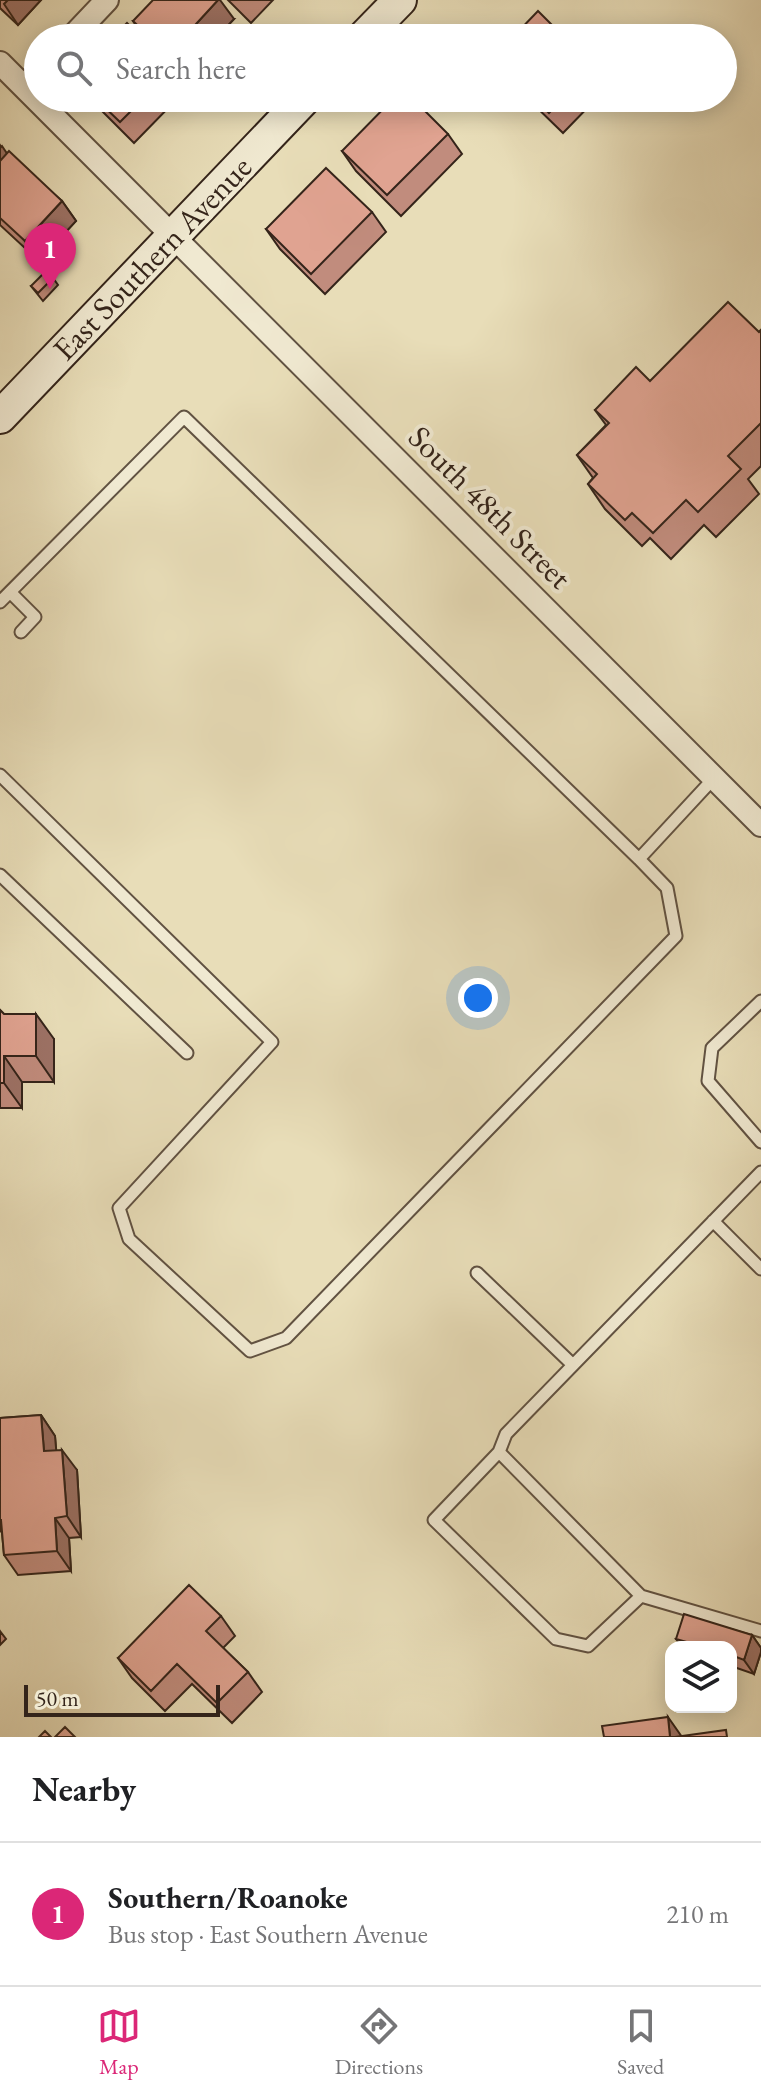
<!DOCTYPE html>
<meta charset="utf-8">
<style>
body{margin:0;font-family:"EB Garamond",serif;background:#f6f6f6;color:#202124}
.controls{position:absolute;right:24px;bottom:24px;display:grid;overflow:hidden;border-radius:16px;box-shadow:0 4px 20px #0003}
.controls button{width:72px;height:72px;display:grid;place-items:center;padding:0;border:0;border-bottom:2px solid #e0e0e0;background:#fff;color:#202124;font:40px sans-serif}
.scale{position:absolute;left:24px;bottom:20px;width:196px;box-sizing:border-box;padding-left:8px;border:4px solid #34241a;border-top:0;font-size:22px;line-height:28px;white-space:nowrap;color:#34241a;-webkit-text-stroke:6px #f0e9d1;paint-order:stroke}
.you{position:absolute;left:478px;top:998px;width:28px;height:28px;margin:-20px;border:6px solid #fff;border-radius:50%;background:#1a73e8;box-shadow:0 0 0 12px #1a73e833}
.badge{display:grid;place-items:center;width:52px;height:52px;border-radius:50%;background:#db2777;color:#fff;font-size:26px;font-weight:700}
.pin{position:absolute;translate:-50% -66px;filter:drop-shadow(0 2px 4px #0008)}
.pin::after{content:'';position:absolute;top:42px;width:28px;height:24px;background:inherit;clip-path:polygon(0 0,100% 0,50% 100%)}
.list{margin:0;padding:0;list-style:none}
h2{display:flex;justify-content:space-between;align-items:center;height:104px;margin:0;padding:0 32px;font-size:34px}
h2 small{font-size:26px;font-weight:400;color:#757577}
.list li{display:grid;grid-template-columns:52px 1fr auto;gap:24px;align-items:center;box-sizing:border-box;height:144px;padding:0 32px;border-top:2px solid #e0e0e0}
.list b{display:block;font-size:30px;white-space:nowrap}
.list p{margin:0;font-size:26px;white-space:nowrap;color:#757577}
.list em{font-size:26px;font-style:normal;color:#757577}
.icon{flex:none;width:44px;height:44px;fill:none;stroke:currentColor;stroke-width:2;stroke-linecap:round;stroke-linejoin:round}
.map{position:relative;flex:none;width:761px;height:1737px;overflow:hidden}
.search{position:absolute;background:#fff;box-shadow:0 4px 20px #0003;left:24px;right:24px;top:24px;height:88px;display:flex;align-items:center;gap:20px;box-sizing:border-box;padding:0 28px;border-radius:44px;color:#757577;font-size:30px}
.sheet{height:248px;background:#fff}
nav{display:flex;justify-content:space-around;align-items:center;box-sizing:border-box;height:112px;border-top:2px solid #e0e0e0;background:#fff;font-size:22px;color:#757577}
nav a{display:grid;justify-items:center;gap:4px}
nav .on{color:#db2777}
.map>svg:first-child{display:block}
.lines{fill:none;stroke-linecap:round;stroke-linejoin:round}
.lane-casing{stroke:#615242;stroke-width:15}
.street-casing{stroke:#615242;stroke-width:26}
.secondary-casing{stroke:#34241a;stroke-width:36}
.lane{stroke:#f0e9d1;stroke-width:11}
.street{stroke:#f0e9d1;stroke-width:22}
.secondary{stroke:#f0e9d1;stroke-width:32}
.wall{fill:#c18c7d;stroke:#34241a;stroke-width:2}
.shaded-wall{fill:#9d7266;stroke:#34241a;stroke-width:2}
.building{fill:#e0a391;stroke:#34241a;stroke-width:2}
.labels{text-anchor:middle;stroke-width:8;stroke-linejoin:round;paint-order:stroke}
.street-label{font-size:32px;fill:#34241a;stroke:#f0e9d1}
</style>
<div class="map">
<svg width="761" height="1737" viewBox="0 0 761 1737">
<rect width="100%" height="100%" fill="#e8ddb8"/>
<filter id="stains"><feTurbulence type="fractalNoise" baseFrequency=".0025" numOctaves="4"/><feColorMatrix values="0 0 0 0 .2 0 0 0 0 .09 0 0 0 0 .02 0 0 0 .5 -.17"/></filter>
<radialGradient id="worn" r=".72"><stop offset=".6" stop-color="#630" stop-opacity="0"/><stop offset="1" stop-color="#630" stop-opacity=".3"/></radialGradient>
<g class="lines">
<g class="lane-casing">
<path id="lane" d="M10 592 35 617 21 632
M0 602 184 417 639 859 667 888 676 936 286 1338 250 1351 129 1239 119 1208 272 1042 0 775
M639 859 714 778
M0 875 187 1053
M761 1001 712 1048 708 1081 761 1142
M713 1221 761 1269
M477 1273 573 1365
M499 1452 506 1434 761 1172
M641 1596 588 1646 556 1639 434 1520 499 1452 641 1596 761 1631"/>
</g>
<g class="street-casing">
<path id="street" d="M71 38 107 0
M0 63 761 825
M24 87 38 72"/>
</g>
<g class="secondary-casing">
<path id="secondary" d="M363 38 400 0
M0 417 305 98"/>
</g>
<use href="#lane" class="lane"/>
<use href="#street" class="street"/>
<use href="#secondary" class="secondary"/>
</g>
<path class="wall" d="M0 0H41L18 25 0 8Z
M228 0H273L251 23Z
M234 19 216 38H144L133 21Z
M89 98H178L134 143Z
M527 98H597L563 133Z
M448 134 462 154 401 216 356 171 342 151Z
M0 145 7 154 62 201 76 221 39 261 0 225Z
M372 212 386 232 325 294 280 249 266 229Z
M53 278 58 285 43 301 31 286Z
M761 330V466L748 479 759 494 716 537 704 525 671 559 650 538 642 546 605 509 588 484 593 478 577 455 606 425 595 410 650 381 759 332Z
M0 1010 4 1014 54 1039V1082H22V1108H0Z
M41 1415 55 1436 56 1450 77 1470 81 1537 69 1538 71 1571 18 1575 4 1555 2 1533 0 1530V1418Z
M221 1616 235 1636 223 1648 248 1672 262 1692 232 1723 192 1684 165 1711 132 1678 118 1658Z
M0 1631 6 1639 0 1645Z
M752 1635 761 1648V1652L754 1674 731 1666V1647H682L676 1639Z"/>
<path class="shaded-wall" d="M8 0H41L18 25 4 4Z
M218 0H220L234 19 216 38H196V24Z
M2 146 16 167 0 183V148Z
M62 201 76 221 39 261 25 241Z
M36 1014 54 1039V1082L36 1056Z
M4 1056 22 1082V1108L4 1083Z
M41 1415 55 1436 58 1471 44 1451Z
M62 1450 77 1470 81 1537 67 1516Z
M55 1518 69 1538 71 1571 57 1551Z
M752 1635 761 1648V1652L754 1674 744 1660Z
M668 1717 682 1737H670Z"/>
<path class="building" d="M153 0H218L196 24 203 31 196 38H151L133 21Z
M538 11 565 38H512Z
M127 23 142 38H112Z
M95 98H144L120 122Z
M394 98H412L448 134 387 195 342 151Z
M534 98H563L549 113Z
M9 151 62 201 25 241 0 218V161Z
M326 168 372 212 311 274 266 229Z
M46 271 53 278 38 293 31 286Z
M728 302 759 332 761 330V423L728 456 741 469 698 512 686 500 653 533 632 513 625 520 588 484 597 474 577 455 609 423 595 410 636 367 650 381Z
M0 1010 4 1014H36V1056H4V1083H0Z
M41 1415 44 1451 62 1450 67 1516 55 1518 57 1551 4 1555 1 1520H0V1418Z
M189 1585 221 1616 206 1631 248 1672 217 1703 177 1664 151 1691 118 1658Z
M684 1614 752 1635 744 1660 731 1655V1647H704L676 1639Z
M668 1717 670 1737H604L602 1726Z
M65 1727 75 1737H55Z
M726 1730 727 1737H675Z
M45 1731 51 1737H39Z"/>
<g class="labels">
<g class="street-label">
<text transform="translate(152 258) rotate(-46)" y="11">East Southern Avenue</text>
<text transform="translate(490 507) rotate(45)" y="11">South 48th Street</text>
</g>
</g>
<rect width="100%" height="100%" filter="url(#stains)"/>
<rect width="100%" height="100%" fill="url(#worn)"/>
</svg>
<div class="controls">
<button><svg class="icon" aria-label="layers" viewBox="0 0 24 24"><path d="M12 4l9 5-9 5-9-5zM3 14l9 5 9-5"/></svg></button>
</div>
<div class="scale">50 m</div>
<div class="you"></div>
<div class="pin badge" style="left:50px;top:289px">1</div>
<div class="search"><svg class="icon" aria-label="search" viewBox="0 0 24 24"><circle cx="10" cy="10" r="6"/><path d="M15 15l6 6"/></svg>Search here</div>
</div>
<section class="sheet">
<h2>Nearby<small></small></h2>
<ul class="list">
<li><span class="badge">1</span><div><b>Southern/Roanoke</b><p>Bus stop · East Southern Avenue</p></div><em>210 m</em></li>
</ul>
</section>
<nav>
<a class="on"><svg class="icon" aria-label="map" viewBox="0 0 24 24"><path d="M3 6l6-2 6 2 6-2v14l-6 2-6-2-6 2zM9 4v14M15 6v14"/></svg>Map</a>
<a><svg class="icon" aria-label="directions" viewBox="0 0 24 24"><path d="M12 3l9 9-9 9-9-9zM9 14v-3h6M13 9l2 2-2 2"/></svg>Directions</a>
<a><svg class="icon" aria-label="saved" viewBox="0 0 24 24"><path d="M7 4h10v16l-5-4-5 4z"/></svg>Saved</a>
</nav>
